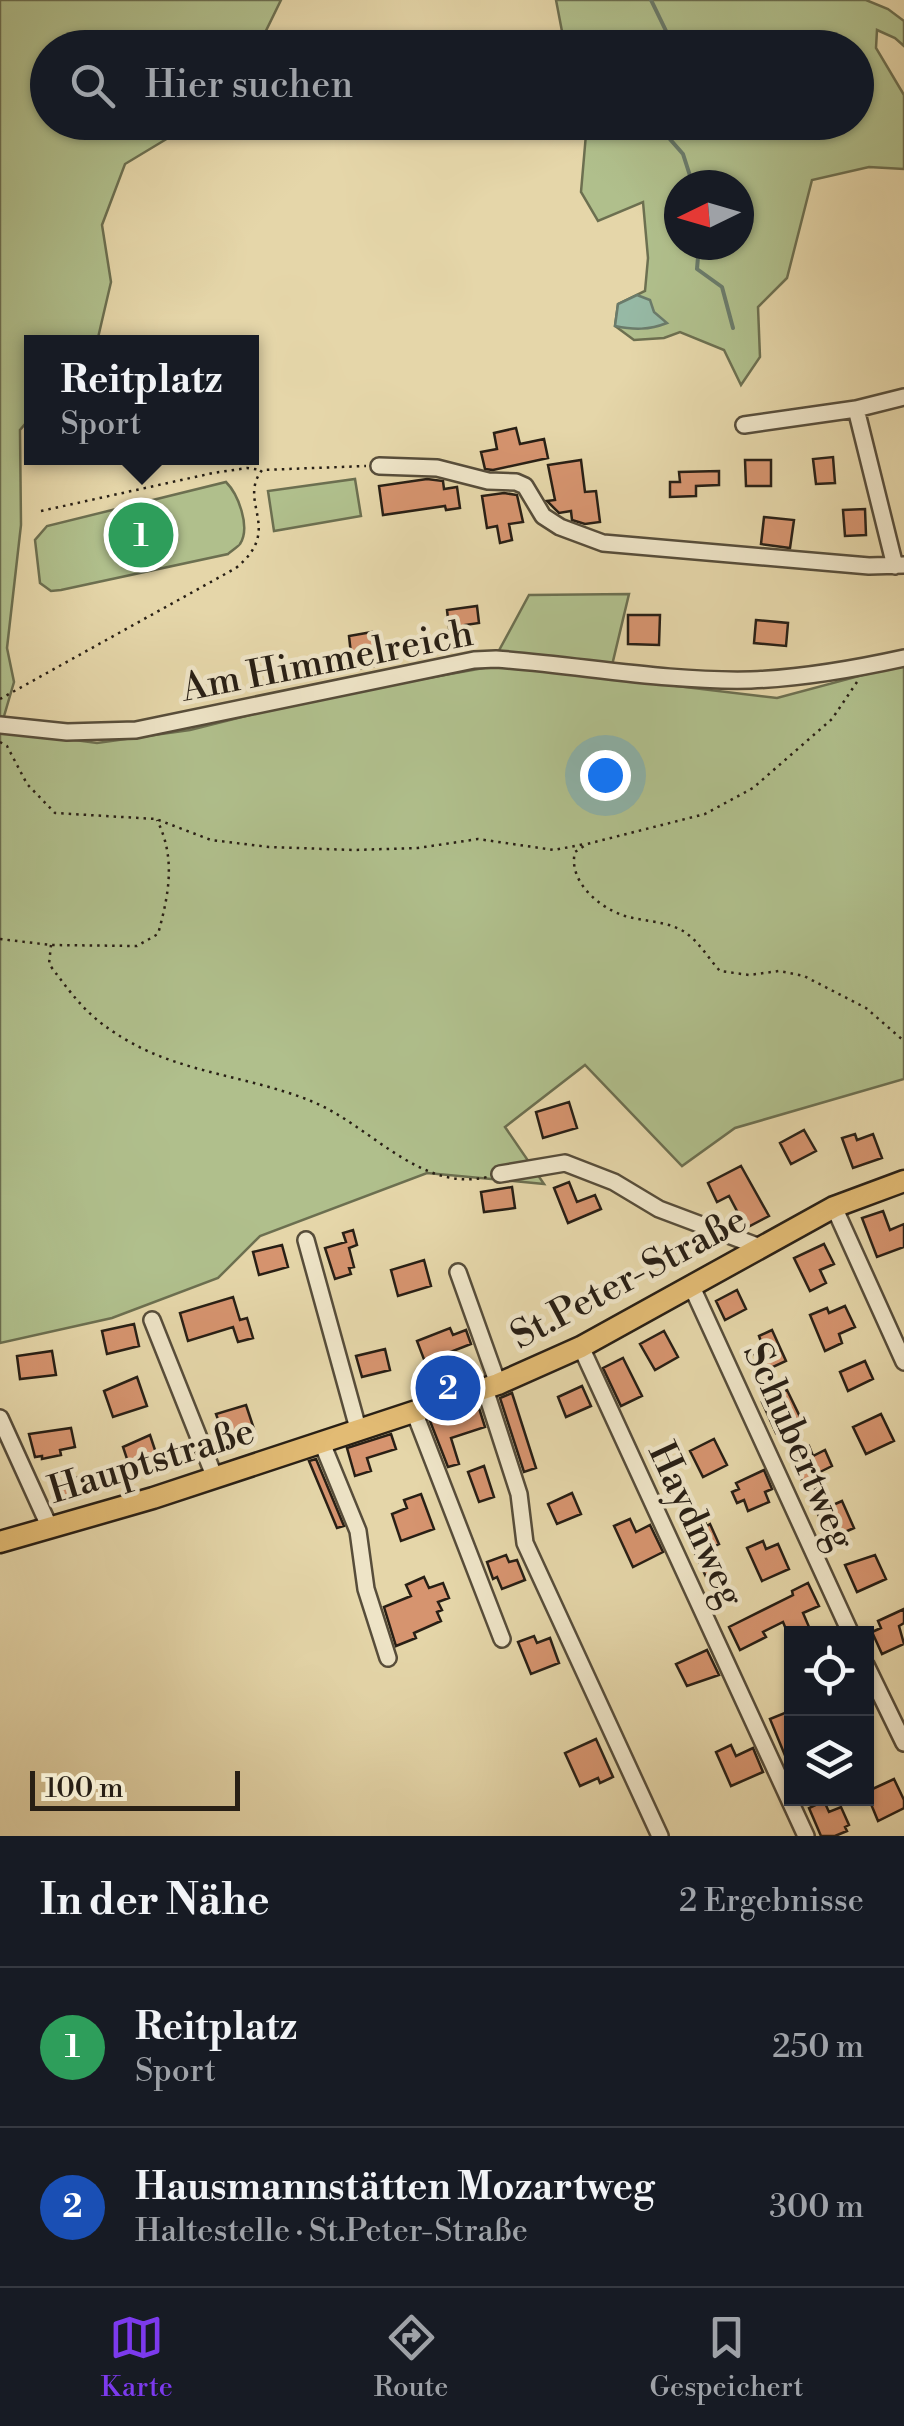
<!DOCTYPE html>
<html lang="de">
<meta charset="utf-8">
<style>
body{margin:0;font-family:"Libre Bodoni",serif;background:#20242c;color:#f1f3f6}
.controls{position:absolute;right:30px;bottom:30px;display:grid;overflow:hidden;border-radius:0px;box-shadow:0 2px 8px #0004}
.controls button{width:90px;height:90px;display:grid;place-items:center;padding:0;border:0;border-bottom:2px solid #363941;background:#171b24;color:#f1f3f6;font:50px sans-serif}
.compass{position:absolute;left:664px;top:170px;width:90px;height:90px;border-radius:50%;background:#171b24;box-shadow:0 2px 8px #0004;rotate:265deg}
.scale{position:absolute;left:30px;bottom:25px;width:210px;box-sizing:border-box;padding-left:10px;border:5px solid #281f15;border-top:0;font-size:28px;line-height:35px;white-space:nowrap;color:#281f15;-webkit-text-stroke:8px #eee4c7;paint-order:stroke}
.you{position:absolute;left:605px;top:775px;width:35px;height:35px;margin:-25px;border:8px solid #fff;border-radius:50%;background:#1a73e8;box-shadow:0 0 0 15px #1a73e833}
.badge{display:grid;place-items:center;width:65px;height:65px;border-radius:50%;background:#7c3aed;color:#fff;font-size:32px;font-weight:700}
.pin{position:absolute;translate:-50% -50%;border:5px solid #fff;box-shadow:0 2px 10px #0006}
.popup{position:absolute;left:24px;top:335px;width:235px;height:130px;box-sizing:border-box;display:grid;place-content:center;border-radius:0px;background:#171b24;filter:drop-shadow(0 2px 8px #0005);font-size:32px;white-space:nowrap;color:#9ea1a6}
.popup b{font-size:38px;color:#f1f3f6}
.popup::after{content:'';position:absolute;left:50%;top:100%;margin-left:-20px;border:20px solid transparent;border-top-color:#171b24}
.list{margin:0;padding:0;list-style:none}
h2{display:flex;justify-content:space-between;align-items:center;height:130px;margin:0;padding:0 40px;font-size:42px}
h2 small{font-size:32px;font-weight:400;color:#9ea1a6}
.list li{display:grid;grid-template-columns:65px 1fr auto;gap:30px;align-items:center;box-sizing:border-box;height:160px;padding:0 40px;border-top:2px solid #363941}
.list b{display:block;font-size:38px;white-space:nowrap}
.list p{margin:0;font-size:32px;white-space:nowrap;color:#9ea1a6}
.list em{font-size:32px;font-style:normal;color:#9ea1a6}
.icon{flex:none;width:55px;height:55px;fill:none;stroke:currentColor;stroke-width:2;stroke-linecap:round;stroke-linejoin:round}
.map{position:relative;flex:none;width:904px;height:1836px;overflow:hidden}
.search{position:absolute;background:#171b24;box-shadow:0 2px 8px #0004;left:30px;right:30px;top:30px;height:110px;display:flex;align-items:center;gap:25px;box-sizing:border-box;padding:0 35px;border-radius:55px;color:#9ea1a6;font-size:38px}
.sheet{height:450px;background:#171b24}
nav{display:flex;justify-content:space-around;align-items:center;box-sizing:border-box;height:140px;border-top:2px solid #363941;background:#171b24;font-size:28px;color:#9ea1a6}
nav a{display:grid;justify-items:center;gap:5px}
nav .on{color:#7c3aed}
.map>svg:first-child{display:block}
.green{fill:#b0bf8c;stroke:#6c6f50;stroke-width:2.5;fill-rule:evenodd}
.water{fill:#96b9a5;stroke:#6a7b6b;stroke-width:2.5}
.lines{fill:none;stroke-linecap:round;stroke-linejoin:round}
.stream{stroke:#6a7b6b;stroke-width:4}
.building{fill:#d6946f;stroke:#281f15;stroke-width:2.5}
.minor-casing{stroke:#574d3a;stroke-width:20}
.major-casing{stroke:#281f15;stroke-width:25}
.path{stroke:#281f15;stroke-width:2.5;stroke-dasharray:2.5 5;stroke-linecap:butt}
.minor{stroke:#eee4c7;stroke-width:15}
.major{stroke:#e2bb74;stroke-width:20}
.labels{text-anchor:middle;stroke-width:9;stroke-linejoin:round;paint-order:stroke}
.street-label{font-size:38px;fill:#281f15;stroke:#eee4c7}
</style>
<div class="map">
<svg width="904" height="1836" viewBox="0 0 904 1836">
<rect width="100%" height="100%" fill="#e5d6a9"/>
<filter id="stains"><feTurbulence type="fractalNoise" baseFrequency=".002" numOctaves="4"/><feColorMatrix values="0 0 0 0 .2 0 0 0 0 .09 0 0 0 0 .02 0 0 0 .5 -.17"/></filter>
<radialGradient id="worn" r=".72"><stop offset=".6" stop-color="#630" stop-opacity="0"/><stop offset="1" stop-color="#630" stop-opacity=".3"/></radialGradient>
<path class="green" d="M0 0H281L258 47 48 48V122L193 123 125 164 102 225 111 282 97 342H31V417L20 430 21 525 7 648 14 682 0 730 97 743 190 730 322 697 490 667 529 595 629 594 609 678 777 698 904 664V1079L735 1128 682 1166 585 1065 505 1127 544 1184 427 1173 260 1236 218 1278 112 1318 0 1343Z
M556 0H866L888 9 904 21V46L895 38 877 30 876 48 904 95V169L869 167 812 180 787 278 758 307 760 357 741 385 724 350 680 332 664 338 634 340 615 326 618 304 645 291 648 258 643 202 598 221 581 192 586 134 583 123 856 122V48L565 47ZM679 185H739V245H679Z
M355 479 361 516 274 531 268 491Z
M226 482C238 494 251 527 240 544 240 545 229 553 228 554L61 590 51 591 40 583 35 540 47 526Z"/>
<path class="water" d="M637 295 650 300 654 312 667 323C649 330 634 330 615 326L618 304Z"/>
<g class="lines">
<path class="stream" d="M651 0 669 37 668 48
M662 122 661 129 683 154 693 185
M699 245 697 269 722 287 733 328"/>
</g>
<path class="building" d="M516 428 520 444 544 439 548 458 493 470 485 469 481 452 497 449 494 433Z
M833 457 835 483 816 484 813 459Z
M581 460 585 492 596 491 600 522 585 524 572 520 571 511 559 513 547 501 555 500 548 465Z
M745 460H771V486H746Z
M719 471V485L696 486V496L670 497V482H680L679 472Z
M427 479 443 481 444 489 457 487 460 508 446 510 445 506 383 515 379 486Z
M504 493 517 495 523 522 509 524 512 540 500 543 497 526 487 528 482 496Z
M865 509 866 535 845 536 843 510Z
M764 517 794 520 790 548 761 544Z
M477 606 479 623 465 625 466 634 450 636 447 610Z
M628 615H660L659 645 628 644Z
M756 620 788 623 786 646 754 643Z
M372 632 377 666 343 671 341 655 351 654 349 636Z
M569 1102 577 1128 543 1138 536 1112Z
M804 1130 816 1151 791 1164 780 1143Z
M855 1134 857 1140 873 1134 882 1158 853 1168 842 1138Z
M741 1166 769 1216 746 1228 729 1196 717 1202 708 1183Z
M569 1182 577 1202 595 1195 601 1209 568 1223 554 1188Z
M512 1187 515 1208 484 1212 481 1192Z
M883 1211 890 1230 904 1224V1247L877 1257 862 1218Z
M353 1230 357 1245 349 1248 354 1267 349 1268 351 1274 335 1279 325 1248 346 1242 343 1233Z
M824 1244 834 1264 820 1270 826 1283 810 1291 794 1258Z
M282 1245 288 1267 259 1275 253 1252Z
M424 1260 431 1286 398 1296 391 1270Z
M737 1290 746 1309 725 1320 716 1301Z
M233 1297 240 1320 247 1318 253 1338 238 1342 233 1327 188 1341 180 1313Z
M845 1306 855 1327 839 1334 842 1343 825 1351 810 1315 827 1308 829 1313Z
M134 1324 139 1346 107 1354 102 1331Z
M450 1328 453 1335 466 1330 471 1344 425 1362 417 1341Z
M772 1330 786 1361 762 1372 753 1351 763 1347 759 1336Z
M664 1331 678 1357 655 1370 640 1344Z
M385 1349 390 1370 362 1377 356 1356Z
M52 1351 56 1375 20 1379 17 1356Z
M623 1358 642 1396 621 1406 603 1368Z
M865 1361 873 1379 848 1391 840 1372Z
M137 1377 147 1406 113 1417 104 1391Z
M582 1386 591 1406 566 1417 558 1397Z
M787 1390 802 1421 776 1433 762 1402Z
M512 1393 536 1468 524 1472 500 1398Z
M246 1405 254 1429 225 1439 216 1414Z
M478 1405 485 1427 451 1438 459 1464 448 1467 430 1421Z
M881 1414 894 1441 866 1454 853 1427Z
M71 1428 75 1447 60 1450 61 1455 42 1459V1456L35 1457 29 1434Z
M391 1434 396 1449 367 1458 371 1471 355 1476 347 1448Z
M150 1435 159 1462 131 1471 123 1447Z
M714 1439 727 1465 703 1477 690 1451Z
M809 1446 813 1456 825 1450 832 1466 816 1474 821 1486 807 1492 795 1465 799 1464 794 1453Z
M316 1459 344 1526 337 1528 309 1461Z
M484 1466 494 1497 479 1502 468 1472Z
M764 1470 772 1489 765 1492 769 1502 748 1511 744 1500 737 1503 732 1492 739 1489 736 1483Z
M92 1473 97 1487 84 1490 86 1495 70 1500 69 1495 62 1497 58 1483Z
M572 1493 581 1514 557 1524 548 1504Z
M421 1494 434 1529 401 1541 392 1514 407 1508 404 1500Z
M842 1501 854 1528 829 1539 817 1512Z
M702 1516 707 1526 710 1524 719 1544 710 1548 722 1575 708 1581 689 1541 692 1540 688 1532 693 1530 691 1521Z
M630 1519 636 1532 650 1525 663 1552 633 1567 614 1526Z
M763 1541 766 1549 778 1544 789 1569 762 1581 747 1548Z
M506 1555 509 1562 517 1560 525 1580 502 1589 497 1577 493 1579 487 1562Z
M875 1555 886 1579 857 1592 845 1565Z
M424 1577 429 1588 443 1583 449 1598 438 1602 442 1610 437 1612 441 1621 414 1633 416 1638 396 1646 384 1607 411 1596 406 1585Z
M808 1583 819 1606 803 1613 812 1634H788L783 1622 763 1632 766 1637 740 1650 729 1627 793 1595 792 1591Z
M904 1609V1623L899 1626 904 1644 882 1654 872 1632 881 1628 878 1621Z
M534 1636 537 1643 550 1638 559 1663 531 1674 518 1642Z
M707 1650 719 1675 687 1686 676 1664Z
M792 1710V1770H791L770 1719Z
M596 1739 613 1777 600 1783 598 1778 580 1786 565 1753Z
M731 1745 736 1756 753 1748 763 1772 731 1786 716 1752Z
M894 1779 904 1800V1808L878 1821 866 1792Z
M824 1801 829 1812 841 1807 849 1825 845 1827 847 1831 835 1836H821L809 1808Z"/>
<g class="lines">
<g class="minor-casing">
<path id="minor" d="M744 425 856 409
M379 466 437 468 488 481 516 482 525 486 543 516 560 527 603 543 869 566 904 565
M895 566 856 409 904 397
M0 725 67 732 136 730 474 660 496 659C580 665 666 682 751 680 802 678 854 669 904 658
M500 1174 565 1163 614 1182 659 1209 760 1247
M834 1207 904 1362
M306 1240 359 1432
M458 1272 498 1384
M691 1285 851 1634
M152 1320 215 1478
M581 1347 806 1836
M485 1389 519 1494 525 1543 660 1836
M415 1414 502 1639
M0 1418 50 1528
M322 1443 358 1531 366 1589 388 1658
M866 1665 904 1743"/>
</g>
<g class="major-casing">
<path id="major" d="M0 1542 153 1498 498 1384 581 1347 834 1207 904 1181"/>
</g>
<path class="path" d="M41 511 213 473 247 468 261 470
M857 682 832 719 753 788 705 814 587 844 575 852C568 880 597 906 622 915 642 922 664 920 683 931 698 940 708 958 720 971L749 975 779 971 804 976 866 1008 904 1041
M0 699 236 568C284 529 237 503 262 470L366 466
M0 742 7 746 27 784 55 813 156 819 211 840 269 847 353 850 418 848 478 839 554 850 585 844
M0 939 51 945 137 946 158 934C169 894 176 858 157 820
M51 945 49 964C76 1000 89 1019 130 1042 184 1073 252 1077 311 1101 369 1124 420 1193 487 1177"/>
<use href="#minor" class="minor"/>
<use href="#major" class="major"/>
</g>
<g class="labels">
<g class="street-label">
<text transform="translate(327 660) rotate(-11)" y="13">Am Himmelreich</text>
<text transform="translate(628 1277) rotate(-28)" y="13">St.Peter-Straße</text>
<text transform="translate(800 1446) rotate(66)" y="13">Schubertweg</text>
<text transform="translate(151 1460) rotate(-17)" y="13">Hauptstraße</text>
<text transform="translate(697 1524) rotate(65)" y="13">Haydnweg</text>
</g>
</g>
<rect width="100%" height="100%" filter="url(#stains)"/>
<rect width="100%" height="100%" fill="url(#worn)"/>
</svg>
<div class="controls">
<button><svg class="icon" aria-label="locate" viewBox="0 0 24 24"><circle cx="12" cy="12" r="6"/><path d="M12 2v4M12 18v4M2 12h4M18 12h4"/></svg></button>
<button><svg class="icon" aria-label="layers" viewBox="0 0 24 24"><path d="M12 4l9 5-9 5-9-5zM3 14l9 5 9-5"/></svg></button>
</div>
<svg class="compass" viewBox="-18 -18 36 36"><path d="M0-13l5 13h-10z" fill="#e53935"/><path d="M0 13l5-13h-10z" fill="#9ea1a6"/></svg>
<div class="scale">100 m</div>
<div class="you"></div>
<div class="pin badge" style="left:141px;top:535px;background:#2e9e5b">1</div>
<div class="popup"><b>Reitplatz</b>Sport</div>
<div class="pin badge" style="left:448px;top:1388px;background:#1a4fb4">2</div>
<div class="search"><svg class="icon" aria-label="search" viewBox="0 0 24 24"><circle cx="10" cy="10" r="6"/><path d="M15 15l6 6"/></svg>Hier suchen</div>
</div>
<section class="sheet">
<h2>In der Nähe<small>2 Ergebnisse</small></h2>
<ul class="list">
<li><span class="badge" style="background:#2e9e5b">1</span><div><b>Reitplatz</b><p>Sport</p></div><em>250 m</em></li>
<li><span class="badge" style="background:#1a4fb4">2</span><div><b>Hausmannstätten Mozartweg</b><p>Haltestelle · St.Peter-Straße</p></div><em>300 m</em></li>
</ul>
</section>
<nav>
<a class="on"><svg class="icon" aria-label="map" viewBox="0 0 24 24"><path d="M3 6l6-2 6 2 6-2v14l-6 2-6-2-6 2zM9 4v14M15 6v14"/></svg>Karte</a>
<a><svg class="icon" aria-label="directions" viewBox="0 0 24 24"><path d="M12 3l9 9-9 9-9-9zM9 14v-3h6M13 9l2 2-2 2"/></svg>Route</a>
<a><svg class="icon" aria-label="saved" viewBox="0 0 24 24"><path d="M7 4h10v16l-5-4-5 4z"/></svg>Gespeichert</a>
</nav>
